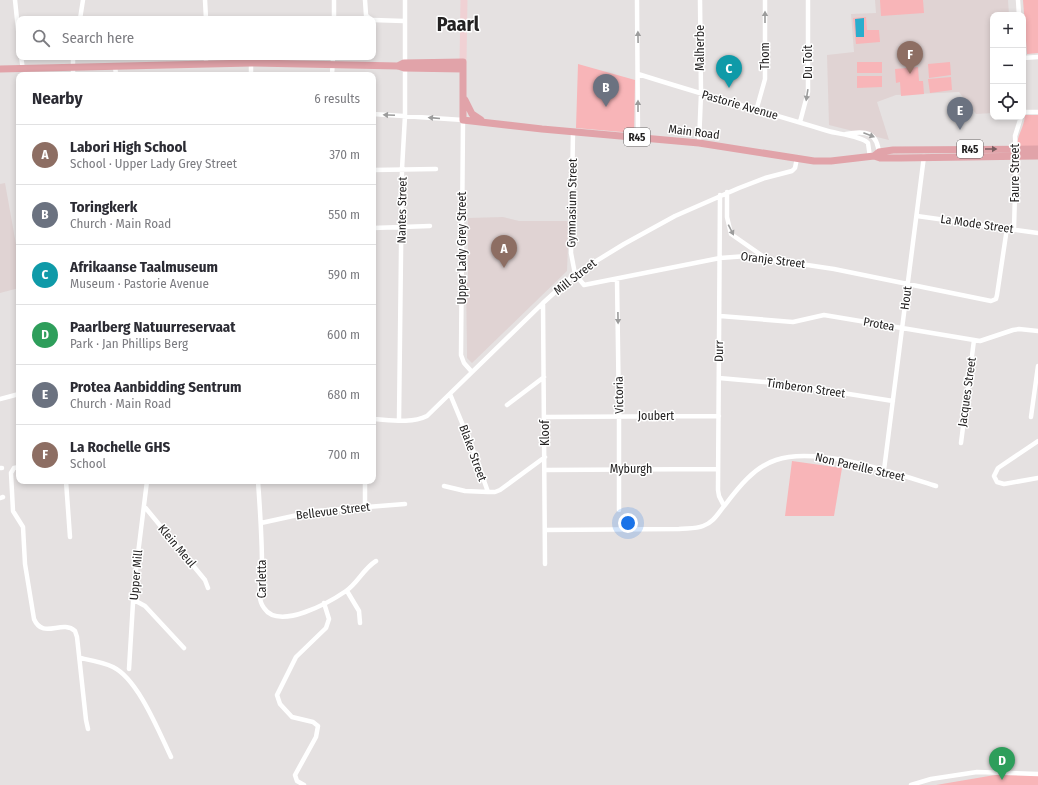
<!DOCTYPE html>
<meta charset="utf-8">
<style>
body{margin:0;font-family:"Fira Sans Condensed",sans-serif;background:#f2f2f3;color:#2b2b33}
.controls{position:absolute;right:12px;top:12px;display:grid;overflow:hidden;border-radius:8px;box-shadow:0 2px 6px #0003}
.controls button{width:36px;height:36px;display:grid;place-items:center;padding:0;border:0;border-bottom:1px solid #e1e1e2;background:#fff;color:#2b2b33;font:20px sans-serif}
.you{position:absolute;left:628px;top:523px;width:14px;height:14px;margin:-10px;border:3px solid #fff;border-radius:50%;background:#1a73e8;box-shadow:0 0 0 6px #1a73e833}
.badge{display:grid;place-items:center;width:26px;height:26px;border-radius:50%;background:#276a7c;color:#fff;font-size:13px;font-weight:700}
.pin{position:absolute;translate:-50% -33px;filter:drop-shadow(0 1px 2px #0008)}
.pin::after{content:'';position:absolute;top:21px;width:14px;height:12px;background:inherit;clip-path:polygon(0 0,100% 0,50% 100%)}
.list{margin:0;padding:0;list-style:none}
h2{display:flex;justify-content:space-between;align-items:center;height:52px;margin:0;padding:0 16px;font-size:17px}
h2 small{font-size:13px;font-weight:400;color:#7c7c81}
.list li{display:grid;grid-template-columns:26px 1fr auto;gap:12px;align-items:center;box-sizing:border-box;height:60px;padding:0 16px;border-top:1px solid #e1e1e2}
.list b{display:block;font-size:15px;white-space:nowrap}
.list p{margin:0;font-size:13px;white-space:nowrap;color:#7c7c81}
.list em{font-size:13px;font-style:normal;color:#7c7c81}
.icon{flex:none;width:22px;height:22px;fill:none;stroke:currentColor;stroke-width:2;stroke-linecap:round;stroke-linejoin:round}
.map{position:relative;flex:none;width:1038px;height:785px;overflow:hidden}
.search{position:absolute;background:#fff;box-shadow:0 2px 6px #0003;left:16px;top:16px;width:360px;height:44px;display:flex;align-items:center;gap:10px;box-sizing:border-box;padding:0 14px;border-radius:8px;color:#7c7c81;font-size:15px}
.panel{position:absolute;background:#fff;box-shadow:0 2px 6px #0003;left:16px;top:72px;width:360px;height:412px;border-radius:8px}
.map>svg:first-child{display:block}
.built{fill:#e0d3d3}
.green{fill:#f8b5b8}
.water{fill:#2badcd}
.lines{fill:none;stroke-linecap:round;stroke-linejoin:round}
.street{stroke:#fff;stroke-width:4.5}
.secondary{stroke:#f0d1d4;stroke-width:7}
.primary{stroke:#e1a3a9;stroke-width:7}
.oneway{fill:#9c9c9c}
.oneway2{fill:#795c5f}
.labels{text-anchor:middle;stroke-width:3;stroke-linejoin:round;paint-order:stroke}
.shield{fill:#fff;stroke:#666464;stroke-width:1}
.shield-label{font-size:11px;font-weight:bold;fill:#242222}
.street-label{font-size:12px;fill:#242222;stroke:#fff}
.town-label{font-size:20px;font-weight:bold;fill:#242222;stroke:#fff}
</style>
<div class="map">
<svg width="1038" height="785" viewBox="0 0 1038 785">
<rect width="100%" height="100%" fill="#e5e1e1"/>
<path class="built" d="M875 0H1008L1009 15H993V113L976 114 959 92 896 95 877 102 889 140 829 125 827 55 854 52 851 14 876 13Z
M5 183 19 261V288L0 293V184Z
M503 217 519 221H569L567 271 472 363 467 358V350L466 282 468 281V218Z
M373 252H375L374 411H373Z"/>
<path class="green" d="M880 0H923L924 13 881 16Z
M1023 0H1038V53L1027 54Z
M866 17 867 30H879L880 42 856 44 853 18Z
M857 62H882V73H857Z
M950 62 951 75 929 78 928 64Z
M578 64 635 80 634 133 576 128Z
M918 67 919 81H923L924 94 901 96 900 82 896 83 895 69Z
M857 76H882V87L857 88Z
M951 77 952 90 930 93 928 79Z
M1025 115H1038V148L1017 149C1016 136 1024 129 1025 115Z
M792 461 842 468 834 516H785Z
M995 775H1038V785H936Z"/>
<path class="water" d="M864 18V37H856L855 19Z"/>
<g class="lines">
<path class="street" d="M15 0 19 39
M205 0 206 19
M365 0 366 15 370 19
M637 0 638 137
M1018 0 1019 15
M80 19 83 0
M334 19V0
M373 20 404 21
M21 57 23 69
M206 57V64
M1023 58 1038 57
M251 63V75
M115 66 116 75
M638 74C701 94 765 112 828 131 838 134 861 136 868 143L870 157
M73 75V57
M332 75 333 57
M1023 88V111
M756 111 765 79V0
M1023 112H1038
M373 114 463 120 461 355 464 363 472 372
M800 122 808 92V0
M573 132 571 253 575 274 584 285 720 258 747 256 834 269 991 301 996 299 997 295 1007 228
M846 134C866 130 878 132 879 155
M699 143 701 94 700 0
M373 170 436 169
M727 192V217L731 234 764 257
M720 195 718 490 719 496 724 506
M917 216 1038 233
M373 228 430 226
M1014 229 1016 157 1015 136 1021 117
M617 279 619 416V510
M543 303 545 564
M720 316 793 322 824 315 980 341 1013 330 1019 329 1038 331
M719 378 786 384 893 401
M450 394 472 447 488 492H495L500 490 545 457
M0 399 19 394
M507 405 544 377
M544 417 719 416
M1031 417 1038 366
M373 419C390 420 411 424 427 416L543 303 575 274 624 244 675 216 739 188 765 178 792 171 795 168 797 158
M399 420 402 169 405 116V0
M1038 441 998 468 994 476 997 482 1004 484 1038 478
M961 443 974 340
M19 467 14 468 11 473 13 511 23 527 25 564 34 619C43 640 62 619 75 631L77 637 86 720 88 729
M0 468H2
M545 470 718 469
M884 470 924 156
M66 481 70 537
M258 481C260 509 262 538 262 566 262 576 259 586 260 596 260 600 261 604 264 608 279 631 330 602 346 591 358 583 363 569 376 561
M444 486 465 491 488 492
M0 498 3 497
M144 506 205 580 208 588
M365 507V481
M261 523 316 511 405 504
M545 530 679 529C687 528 696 529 703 526 714 522 718 513 725 505 738 488 754 467 776 460 818 446 894 473 936 486
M347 591 359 611 360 623
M134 600 145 606 184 648
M80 658C90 660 103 662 113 667 138 679 159 732 171 757
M129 669 134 586 147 481
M304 785 297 781 295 775 316 737 318 726 313 722 292 717 280 704 277 695 296 657 326 628 329 619 324 603
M911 785 931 779 977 772 1038 774"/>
<path class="secondary" d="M463 62 464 0"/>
<path class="primary" d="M398 66 404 63 463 62V120L542 129 699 143 814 161H831L874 156 880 158H900L1038 156
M0 69 251 63 398 66 404 68 463 69
M465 100 472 114 481 120
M874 156 879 152 893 150 1038 149"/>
</g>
<defs><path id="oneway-solid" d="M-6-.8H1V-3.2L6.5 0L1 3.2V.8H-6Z"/></defs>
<g class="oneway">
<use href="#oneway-solid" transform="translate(765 17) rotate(-90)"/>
<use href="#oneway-solid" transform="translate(638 37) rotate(-91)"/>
<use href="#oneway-solid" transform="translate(807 95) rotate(99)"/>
<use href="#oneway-solid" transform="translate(638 106) rotate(-90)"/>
<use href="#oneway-solid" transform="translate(389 115) rotate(-177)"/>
<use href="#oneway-solid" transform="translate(434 118) rotate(-175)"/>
<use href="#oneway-solid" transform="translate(869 135) rotate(21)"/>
<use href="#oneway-solid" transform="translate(731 230) rotate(63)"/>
<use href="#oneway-solid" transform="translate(618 318) rotate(89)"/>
</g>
<use class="oneway2" href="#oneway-solid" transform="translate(991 149)"/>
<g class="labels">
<g class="shield">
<rect x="624" y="128" width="26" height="18" rx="3"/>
<rect x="957" y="140" width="26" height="18" rx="3"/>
</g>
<g class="shield-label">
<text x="637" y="141">R45</text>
<text x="970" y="153">R45</text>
</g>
<g class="street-label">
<text transform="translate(700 48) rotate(-90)" y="4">Malherbe</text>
<text transform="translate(765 56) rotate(-90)" y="4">Thom</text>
<text transform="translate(808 62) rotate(-90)" y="4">Du Toit</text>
<text transform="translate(740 105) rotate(16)" y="4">Pastorie Avenue</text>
<text transform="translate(694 132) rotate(7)" y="4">Main Road</text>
<text transform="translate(1015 173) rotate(-90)" y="4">Faure Street</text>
<text transform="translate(572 203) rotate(-89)" y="4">Gymnasium Street</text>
<text transform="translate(402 210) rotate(-89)" y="4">Nantes Street</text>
<text transform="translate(977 224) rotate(8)" y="4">La Mode Street</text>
<text transform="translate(462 248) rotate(-90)" y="4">Upper Lady Grey Street</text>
<text transform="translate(773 260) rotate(7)" y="4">Oranje Street</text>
<text transform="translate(575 277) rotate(-38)" y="4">Mill Street</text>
<text transform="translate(906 298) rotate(-83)" y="4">Hout</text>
<text transform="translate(879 324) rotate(10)" y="4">Protea</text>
<text transform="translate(719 351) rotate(-89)" y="4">Durr</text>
<text transform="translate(806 388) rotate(8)" y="4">Timberon Street</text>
<text transform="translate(967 392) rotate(-82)" y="4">Jacques Street</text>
<text transform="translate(619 395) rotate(-91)" y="4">Victoria</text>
<text x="656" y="420">Joubert</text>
<text transform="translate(545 433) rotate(-90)" y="4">Kloof</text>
<text transform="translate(473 453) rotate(70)" y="4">Blake Street</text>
<text transform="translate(860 467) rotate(13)" y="4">Non Pareille Street</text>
<text x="631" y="473">Myburgh</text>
<text transform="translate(333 511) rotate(-7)" y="4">Bellevue Street</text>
<text transform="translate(177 546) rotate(50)" y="4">Klein Meul</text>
<text transform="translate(136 575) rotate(-85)" y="4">Upper Mill</text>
<text transform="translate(262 579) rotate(-90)" y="4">Carletta</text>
</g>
<g class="town-label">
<text x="458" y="31">Paarl</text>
</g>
</g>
</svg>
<div class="controls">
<button>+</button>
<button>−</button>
<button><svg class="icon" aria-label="locate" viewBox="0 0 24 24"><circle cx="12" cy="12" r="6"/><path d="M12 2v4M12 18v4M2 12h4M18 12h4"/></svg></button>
</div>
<div class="you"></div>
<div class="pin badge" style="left:504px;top:268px;background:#8d6e63">A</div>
<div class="pin badge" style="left:606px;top:107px;background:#6b7280">B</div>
<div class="pin badge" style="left:729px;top:88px;background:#0f9aa8">C</div>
<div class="pin badge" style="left:1002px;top:780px;background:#2e9e5b">D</div>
<div class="pin badge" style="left:960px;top:130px;background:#6b7280">E</div>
<div class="pin badge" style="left:910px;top:74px;background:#8d6e63">F</div>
<div class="search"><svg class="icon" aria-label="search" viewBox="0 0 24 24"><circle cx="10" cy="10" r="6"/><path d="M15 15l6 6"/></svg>Search here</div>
<section class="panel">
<h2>Nearby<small>6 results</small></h2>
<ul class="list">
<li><span class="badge" style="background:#8d6e63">A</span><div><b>Labori High School</b><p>School · Upper Lady Grey Street</p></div><em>370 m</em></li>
<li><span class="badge" style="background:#6b7280">B</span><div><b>Toringkerk</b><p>Church · Main Road</p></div><em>550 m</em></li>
<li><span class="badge" style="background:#0f9aa8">C</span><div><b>Afrikaanse Taalmuseum</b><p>Museum · Pastorie Avenue</p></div><em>590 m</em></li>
<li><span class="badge" style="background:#2e9e5b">D</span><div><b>Paarlberg Natuurreservaat</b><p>Park · Jan Phillips Berg</p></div><em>600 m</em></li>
<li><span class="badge" style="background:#6b7280">E</span><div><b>Protea Aanbidding Sentrum</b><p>Church · Main Road</p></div><em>680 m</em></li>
<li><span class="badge" style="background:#8d6e63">F</span><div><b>La Rochelle GHS</b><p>School</p></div><em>700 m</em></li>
</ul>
</section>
</div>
